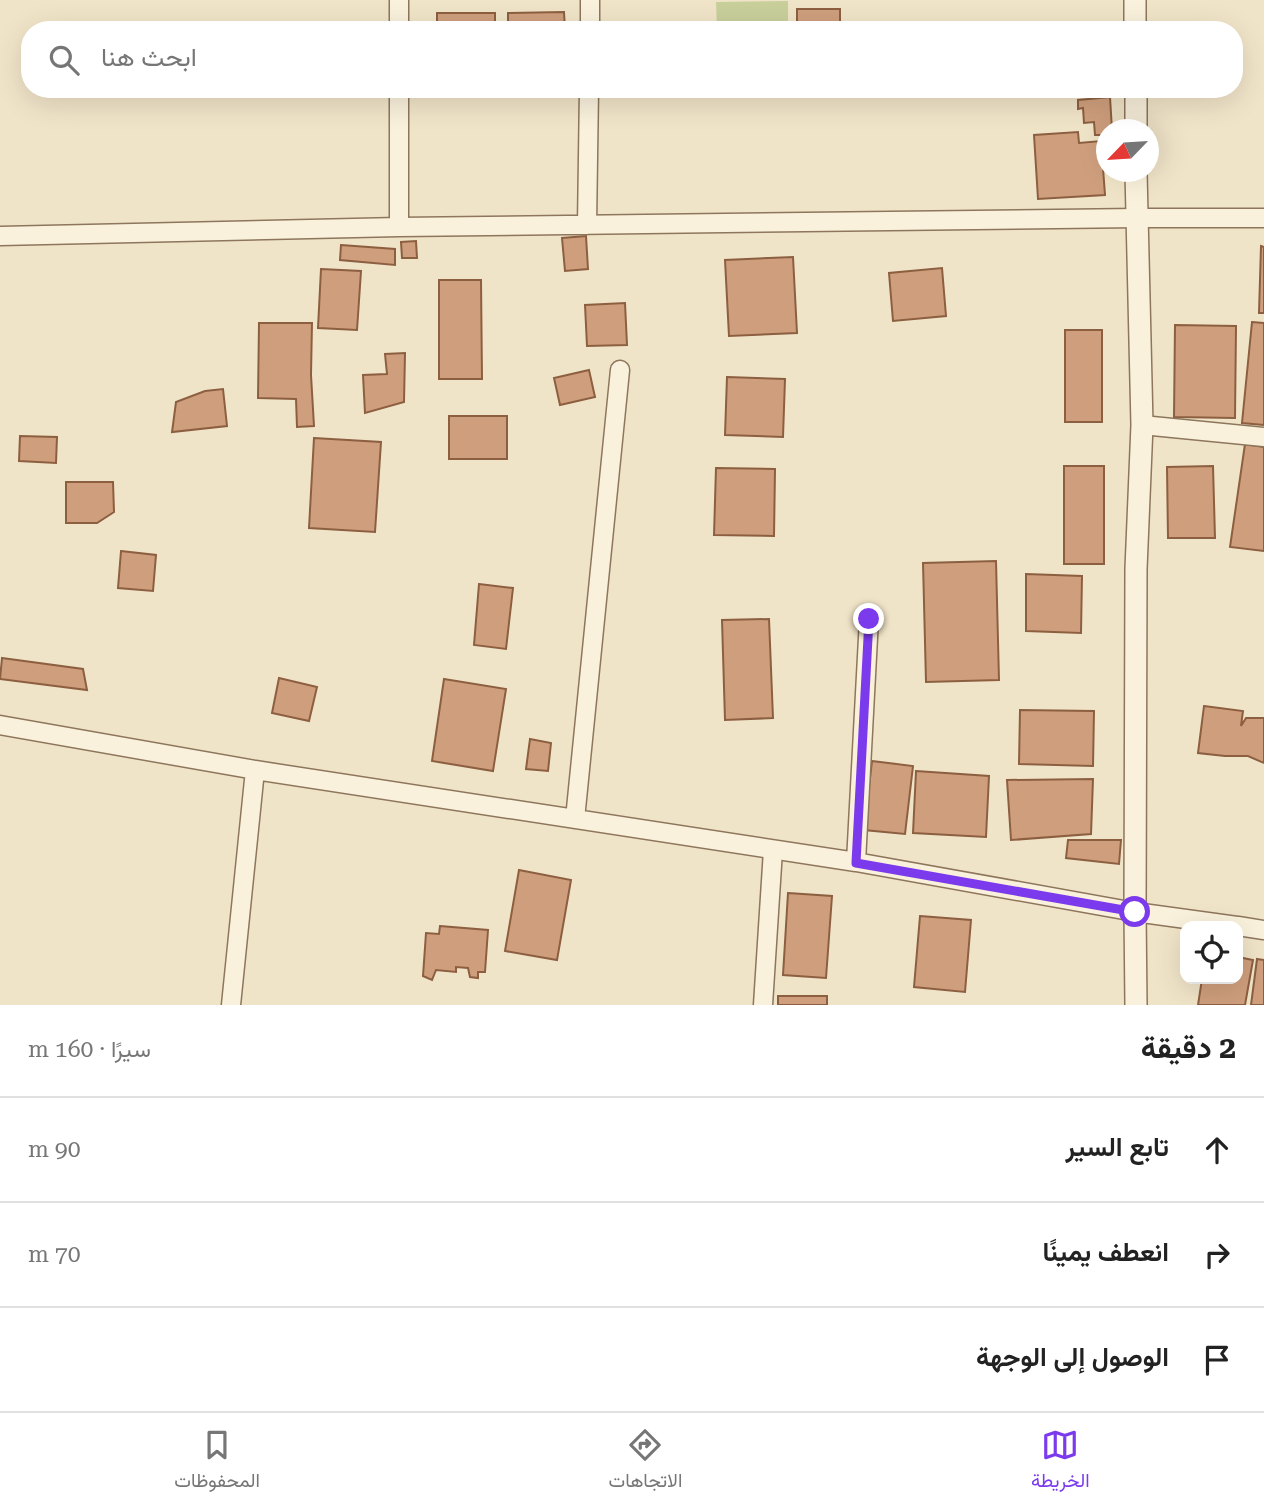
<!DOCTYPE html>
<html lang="ar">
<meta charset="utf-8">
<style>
body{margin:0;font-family:"Roboto Serif",Vazirmatn,serif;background:#f6f6f6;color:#222;direction:rtl}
.controls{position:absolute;right:21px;bottom:21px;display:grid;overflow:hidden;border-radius:14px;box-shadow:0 7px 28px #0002}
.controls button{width:63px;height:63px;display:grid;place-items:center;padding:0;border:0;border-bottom:2px solid #e0e0e0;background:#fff;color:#222;font:35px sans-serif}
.compass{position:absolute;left:1096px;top:119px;width:63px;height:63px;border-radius:50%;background:#fff;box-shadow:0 7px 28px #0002;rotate:245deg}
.stop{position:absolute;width:21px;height:21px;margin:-16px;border:5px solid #7c3aed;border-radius:50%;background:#fff}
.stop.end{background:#7c3aed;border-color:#fff;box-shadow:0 2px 7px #0008}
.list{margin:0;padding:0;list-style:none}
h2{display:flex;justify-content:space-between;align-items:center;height:91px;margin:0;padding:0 28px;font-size:30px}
h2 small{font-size:23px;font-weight:400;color:#767676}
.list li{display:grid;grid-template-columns:46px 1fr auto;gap:21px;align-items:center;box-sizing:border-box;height:105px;padding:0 28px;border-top:2px solid #e0e0e0}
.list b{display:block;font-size:26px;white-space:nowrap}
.list em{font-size:23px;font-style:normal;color:#767676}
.icon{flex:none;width:38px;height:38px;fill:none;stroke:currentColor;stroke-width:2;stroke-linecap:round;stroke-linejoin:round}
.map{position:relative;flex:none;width:1264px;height:1005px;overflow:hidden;direction:ltr}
.search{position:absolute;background:#fff;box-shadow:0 7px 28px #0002;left:21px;right:21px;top:21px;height:77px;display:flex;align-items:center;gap:18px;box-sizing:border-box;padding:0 24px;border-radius:28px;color:#767676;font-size:26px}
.sheet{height:406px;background:#fff}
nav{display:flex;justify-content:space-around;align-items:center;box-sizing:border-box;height:98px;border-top:2px solid #e0e0e0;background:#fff;font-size:19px;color:#767676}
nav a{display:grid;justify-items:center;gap:4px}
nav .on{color:#7c3aed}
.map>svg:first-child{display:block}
.green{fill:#c9cf9b}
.building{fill:#cf9f7d;stroke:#8d5f41;stroke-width:2}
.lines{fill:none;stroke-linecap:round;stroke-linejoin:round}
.minor-casing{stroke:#8d765c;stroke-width:21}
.tertiary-casing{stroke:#8d765c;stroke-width:24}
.minor{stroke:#faf1dc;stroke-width:18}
.tertiary{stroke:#faf1dc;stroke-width:21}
.route{stroke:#7c3aed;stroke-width:9}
</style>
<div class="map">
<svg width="1264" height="1005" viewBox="0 0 1264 1005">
<rect width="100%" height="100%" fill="#f0e4c8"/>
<path class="green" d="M788 1V30H717L716 2Z"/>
<path class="building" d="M797 9H840V30H797Z
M564 12 565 30H508V13Z
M437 13H495V30H437Z
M798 89H840V94H798Z
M1110 97 1112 130H1106V135H1095L1094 122 1084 123 1083 108 1078 109V100Z
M1078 132 1079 143 1101 141 1105 195 1038 199 1034 135Z
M586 236 588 269 565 271 562 238Z
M416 241 417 258H402L401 242Z
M341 245 395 249V265L340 260Z
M1261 246 1264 247V313H1259Z
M793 257 797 333 729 336 725 260Z
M942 268 946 316 893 321 889 273Z
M321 269 361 271 357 330 318 328Z
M439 280H481L482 379H439Z
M625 303 627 345 587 346 585 305Z
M1252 322 1264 323V425L1242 423Z
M259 323H312L311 375 314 426 297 427 296 399 258 398Z
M1175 325 1236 326 1235 418 1174 417Z
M1065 330H1102V422H1065Z
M405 353 404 402 365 413 363 375 387 374 385 354Z
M589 370 595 397 560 405 554 378Z
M727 377 785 379 783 437 725 435Z
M223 389 227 426 172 432 176 402 205 391Z
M449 416H507V459H449Z
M20 436 57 437 56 463 19 461Z
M314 438 381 442 375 532 309 528Z
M1245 444 1264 447V551L1230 547Z
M1064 466H1104V564H1064Z
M1213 466 1215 538H1168L1167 467Z
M716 468 775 469 774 536 714 535Z
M66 482H113L114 512 97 523H66Z
M121 551 156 555 153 591 118 588Z
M996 561 999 680 926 682 923 563Z
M1026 574 1082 576 1081 633 1026 631Z
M479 584 513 588 506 649 474 645Z
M769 619 773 718 725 720 722 620Z
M2 658 83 669 87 690 0 679Z
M279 678 317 687 309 721 272 713Z
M444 679 506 689 493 771 432 761Z
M1204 706 1243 711 1241 726 1246 718H1264V763L1248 756H1225L1198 753Z
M1020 710 1094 711 1093 766 1019 764Z
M530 739 551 743 548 771 526 769Z
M872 761 913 766 905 834 864 830Z
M916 771 989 776 986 837 913 833Z
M1093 779 1091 834 1011 840 1007 780Z
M1068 840H1121L1119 864 1066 858Z
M519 870 571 880 557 960 505 951Z
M788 893 832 896 826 978 783 975Z
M920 916 971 920 965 992 914 987Z
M440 926 488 930 485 972H478V978L470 977 468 968 456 967V972L436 970 432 980 423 976 426 933 439 934Z
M1238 957 1253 960 1245 1005H1198L1202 979H1238Z
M1257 959 1264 960V1005H1251Z
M778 996H827V1005H778Z"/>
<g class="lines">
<g class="minor-casing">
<path id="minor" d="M399 0V30
M590 30V0
M399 89V227
M587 225 589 89
M0 236 399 227 1137 218H1264
M1142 425 1264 437
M0 725 255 770 856 862 1135 912 1237 926
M575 819 620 370
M856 862 869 619
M1238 926 1264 930
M231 1005 255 770
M763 1005 773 850"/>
</g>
<g class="tertiary-casing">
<path id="tertiary" d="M1135 0V30
M1136 89V130
M1136 1005 1135 912 1136 569 1142 425 1136 172"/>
</g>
<use href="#minor" class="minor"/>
<use href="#tertiary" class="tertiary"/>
</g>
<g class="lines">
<path class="route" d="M869 619 856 863 1135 912"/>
</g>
</svg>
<div class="controls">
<button><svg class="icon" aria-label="locate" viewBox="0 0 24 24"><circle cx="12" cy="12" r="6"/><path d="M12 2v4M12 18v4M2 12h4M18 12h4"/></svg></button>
</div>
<svg class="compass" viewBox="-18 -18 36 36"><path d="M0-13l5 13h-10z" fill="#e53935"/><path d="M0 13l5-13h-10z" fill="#767676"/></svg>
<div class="stop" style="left:1135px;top:912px"></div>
<div class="stop end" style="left:869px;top:619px"></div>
<div class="search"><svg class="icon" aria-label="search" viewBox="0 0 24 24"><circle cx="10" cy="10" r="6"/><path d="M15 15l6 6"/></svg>ابحث هنا</div>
</div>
<section class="sheet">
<h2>2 دقيقة<small>سيرًا · 160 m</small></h2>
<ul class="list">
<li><svg class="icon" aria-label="ahead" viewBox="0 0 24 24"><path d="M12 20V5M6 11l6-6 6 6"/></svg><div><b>تابع السير</b></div><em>90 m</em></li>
<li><svg class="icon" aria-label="right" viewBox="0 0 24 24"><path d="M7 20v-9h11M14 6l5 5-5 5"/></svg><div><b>انعطف يمينًا</b></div><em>70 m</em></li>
<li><svg class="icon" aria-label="arrive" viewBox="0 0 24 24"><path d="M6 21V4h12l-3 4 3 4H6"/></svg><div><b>الوصول إلى الوجهة</b></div></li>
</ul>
</section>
<nav>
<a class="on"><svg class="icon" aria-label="map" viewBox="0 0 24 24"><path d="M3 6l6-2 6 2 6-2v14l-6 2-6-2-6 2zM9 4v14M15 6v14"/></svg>الخريطة</a>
<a><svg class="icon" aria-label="directions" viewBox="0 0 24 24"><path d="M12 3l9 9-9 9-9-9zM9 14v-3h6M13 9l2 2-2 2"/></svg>الاتجاهات</a>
<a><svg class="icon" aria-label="saved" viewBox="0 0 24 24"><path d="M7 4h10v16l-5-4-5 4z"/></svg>المحفوظات</a>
</nav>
